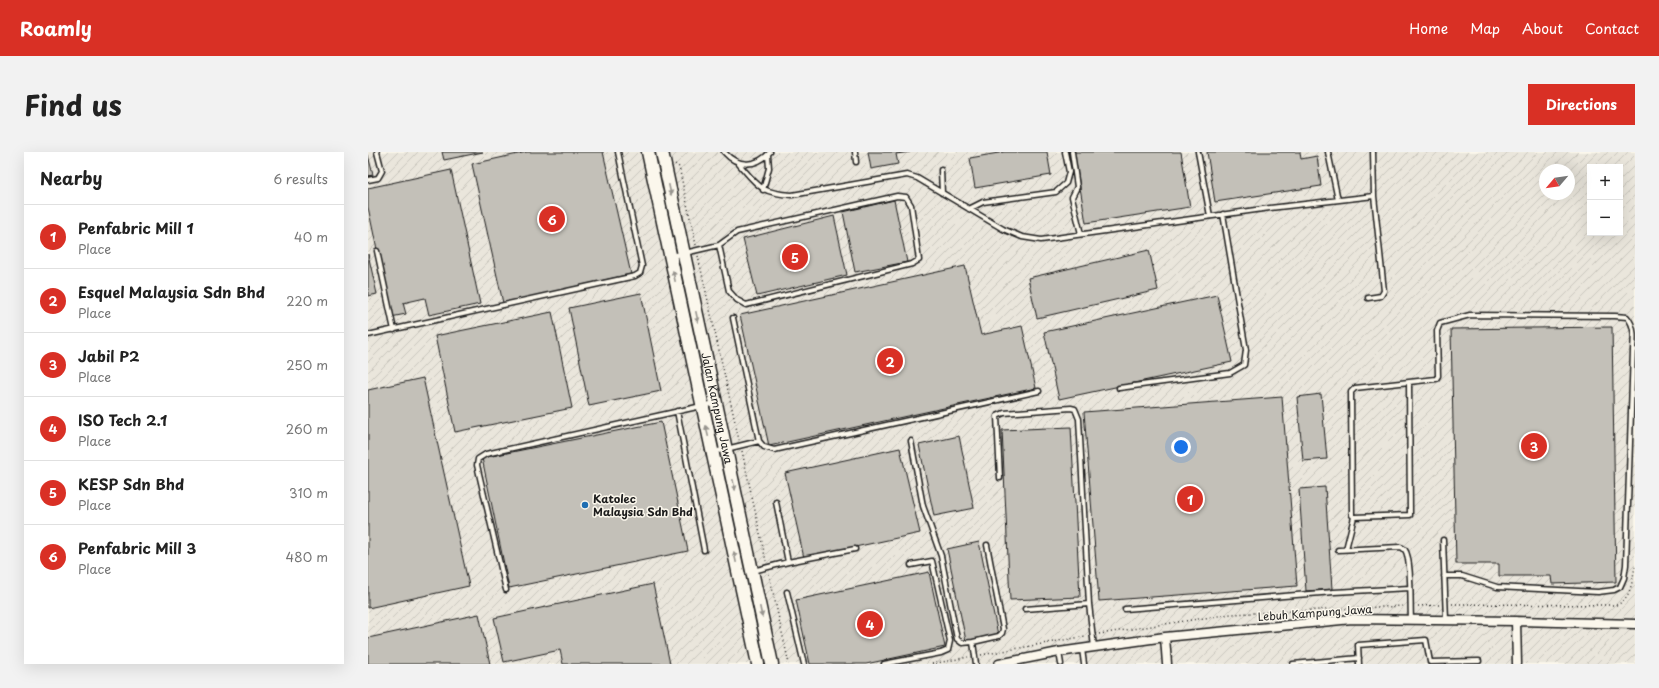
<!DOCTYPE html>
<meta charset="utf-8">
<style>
body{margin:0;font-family:"Playpen Sans",sans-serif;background:#f2f2f2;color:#222}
.controls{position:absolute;right:12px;top:12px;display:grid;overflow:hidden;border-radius:0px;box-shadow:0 4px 16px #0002}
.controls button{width:36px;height:36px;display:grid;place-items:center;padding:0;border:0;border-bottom:1px solid #e0e0e0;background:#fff;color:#222;font:20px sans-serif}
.compass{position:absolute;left:1171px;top:12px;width:36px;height:36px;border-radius:50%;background:#fff;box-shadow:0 4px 16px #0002;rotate:241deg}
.you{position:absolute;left:813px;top:295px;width:14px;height:14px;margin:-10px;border:3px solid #fff;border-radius:50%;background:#1a73e8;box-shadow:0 0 0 6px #1a73e833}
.badge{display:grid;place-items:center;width:26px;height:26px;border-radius:50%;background:#d93025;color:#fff;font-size:13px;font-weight:700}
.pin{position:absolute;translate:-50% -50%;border:2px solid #fff;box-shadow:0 1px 4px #0006}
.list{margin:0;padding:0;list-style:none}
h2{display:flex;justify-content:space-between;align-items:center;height:52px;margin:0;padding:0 16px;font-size:17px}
h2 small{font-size:13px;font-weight:400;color:#767676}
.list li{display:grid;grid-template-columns:26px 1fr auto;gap:12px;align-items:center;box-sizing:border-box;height:64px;padding:0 16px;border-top:1px solid #e0e0e0}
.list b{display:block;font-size:15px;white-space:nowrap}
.list p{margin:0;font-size:13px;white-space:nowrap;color:#767676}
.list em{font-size:13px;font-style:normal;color:#767676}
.map{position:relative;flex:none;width:1267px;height:512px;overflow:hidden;border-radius:0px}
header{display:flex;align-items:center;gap:24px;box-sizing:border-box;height:56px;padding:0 20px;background:#d93025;color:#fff}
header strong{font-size:19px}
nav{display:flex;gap:22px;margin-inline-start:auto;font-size:14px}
.intro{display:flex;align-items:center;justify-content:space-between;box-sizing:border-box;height:96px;padding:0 24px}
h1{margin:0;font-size:28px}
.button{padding:10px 18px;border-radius:0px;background:#d93025;color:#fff;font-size:14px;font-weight:700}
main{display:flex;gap:24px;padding:0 24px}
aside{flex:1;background:#fff;border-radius:0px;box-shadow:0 4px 16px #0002}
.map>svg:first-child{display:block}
.industrial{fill:url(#industrial-furrows);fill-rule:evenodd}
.building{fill:#c3c0b8;stroke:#1c1c1c}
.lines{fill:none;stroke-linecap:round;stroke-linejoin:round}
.lane-casing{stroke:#1c1c1c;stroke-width:7}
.street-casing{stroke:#1c1c1c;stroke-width:11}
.secondary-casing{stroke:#1c1c1c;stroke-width:15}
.path{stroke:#1c1c1c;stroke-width:1.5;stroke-dasharray:1 3;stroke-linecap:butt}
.lane{stroke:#fbf7ec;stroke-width:4}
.street{stroke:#fbf7ec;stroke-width:8}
.secondary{stroke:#fbf7ec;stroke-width:12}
.oneway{fill:#97948e}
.poi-dot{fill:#1f6fb2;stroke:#fbf7ec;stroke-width:1.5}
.labels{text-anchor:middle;stroke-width:3;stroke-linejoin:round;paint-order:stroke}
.street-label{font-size:11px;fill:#1c1c1c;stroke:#fbf7ec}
.poi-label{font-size:11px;font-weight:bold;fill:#1c1c1c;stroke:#fbf7ec;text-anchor:start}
</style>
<header>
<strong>Roamly</strong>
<nav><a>Home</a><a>Map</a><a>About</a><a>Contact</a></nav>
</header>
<div class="intro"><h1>Find us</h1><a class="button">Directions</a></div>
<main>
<aside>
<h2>Nearby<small>6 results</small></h2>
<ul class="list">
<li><span class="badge">1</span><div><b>Penfabric Mill 1</b><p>Place</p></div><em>40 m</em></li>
<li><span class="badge">2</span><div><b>Esquel Malaysia Sdn Bhd</b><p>Place</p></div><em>220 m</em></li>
<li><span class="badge">3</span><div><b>Jabil P2</b><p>Place</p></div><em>250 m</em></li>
<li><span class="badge">4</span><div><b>ISO Tech 2.1</b><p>Place</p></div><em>260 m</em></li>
<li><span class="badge">5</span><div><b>KESP Sdn Bhd</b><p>Place</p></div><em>310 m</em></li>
<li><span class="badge">6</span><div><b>Penfabric Mill 3</b><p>Place</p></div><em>480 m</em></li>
</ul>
</aside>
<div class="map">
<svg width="1267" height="512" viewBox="0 0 1267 512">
<defs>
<pattern id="industrial-furrows" width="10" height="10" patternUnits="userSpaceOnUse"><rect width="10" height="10" fill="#eae6dc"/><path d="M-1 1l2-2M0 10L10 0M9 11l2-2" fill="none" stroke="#c8c5bc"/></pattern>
</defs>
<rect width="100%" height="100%" fill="#fbf7ec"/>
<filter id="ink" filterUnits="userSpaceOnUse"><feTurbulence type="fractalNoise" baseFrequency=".025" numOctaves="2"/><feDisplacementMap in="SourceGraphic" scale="8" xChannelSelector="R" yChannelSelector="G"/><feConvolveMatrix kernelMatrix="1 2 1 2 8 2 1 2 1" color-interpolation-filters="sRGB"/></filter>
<g filter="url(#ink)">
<path class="industrial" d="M0 0H1267V512H0ZM1222 15H1252V81H1222ZM1177 18H1201V42H1177Z"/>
<path class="building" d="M74 0H115L76 8Z
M159 0H235L263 122 135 151 104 12Z
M500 0H542L528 2 530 12 503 17Z
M636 0H679L683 23 607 36 602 6Z
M706 0H813L822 55 718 71Z
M839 0H932L933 7 949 4 953 34 847 50Z
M0 3 5 23 0 24Z
M83 18 112 152 61 163 57 146 35 151 38 162 23 165 0 55V36Z
M526 48 539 110 487 120 475 60Z
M466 64 479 123 389 144 375 87Z
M781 98 790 138 669 166 660 126Z
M0 102 9 142 0 144Z
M597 114 613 183 654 174 668 236 401 294 372 163Z
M273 141 293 239 221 254 201 156Z
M849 143 864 210 691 247 676 180Z
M184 160 204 256 87 280 67 184Z
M1244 175 1248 430 1184 432 1183 424H1131V412H1088L1083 177Z
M55 226 101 434 0 456V238Z
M953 242 959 307 935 309 929 245Z
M914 245 929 434 731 449 716 260Z
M293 270 320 399 141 436 114 306Z
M703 275 712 445 642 448 634 278Z
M591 284 606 356 566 364 551 293Z
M532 296 552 381 436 406 417 321Z
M957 335 964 437 938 439 931 337Z
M611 390 630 483 598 489 579 397Z
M561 420 577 495 498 512H442L428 448Z
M285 432 302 512H195L192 498 136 510 126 466Z
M111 462 122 512H0V486Z"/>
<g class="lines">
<g class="lane-casing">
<path id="lane" d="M356 0C370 16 389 15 402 0
M487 0 488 10
M704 0 709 35 704 45 713 82
M830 0 842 64
M960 0 970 48
M370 11C390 34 392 41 424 43L539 23 549 26 635 77 654 85 673 88 902 56 1006 44
M573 18 574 41
M0 28 10 26 14 19 9 0
M395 38 401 16 400 3
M601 57 615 50 688 40 698 31 701 20 697 0
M9 99 26 178
M304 104 351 93 369 80 529 44 538 45 543 53 551 108 544 112 378 153 369 148 361 139 351 93
M1000 146 1013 144 1016 139 1006 44 1005 0
M0 183 267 124 272 121 274 114 250 0
M1041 230 1068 227 1070 224 1069 179 1072 171 1102 163 1247 164 1259 165C1267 174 1266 186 1265 198
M751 236 862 221 876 213 878 198 855 62
M309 259 336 398
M391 289 396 295 406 298 671 239
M543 289 555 354 573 404 589 487 594 491 605 490
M346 300 391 289 365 166
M632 326 629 264 636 261 703 256 707 257 711 267 721 452 726 495
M408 350 420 410
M1075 388 1078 468
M978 397 986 365 984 363 983 240 987 236 1041 230 1042 363 986 365
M970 398 1032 395C1034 395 1036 397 1037 398 1044 407 1042 454 1043 467
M385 419 420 410 487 397
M1076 424H1094L1129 435 1230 440 1246 438 1252 435 1256 426 1258 413 1265 198H1267
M138 438 109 313 110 307 118 302 347 251
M419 440 436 512
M657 457 721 452
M757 457 966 440 1042 436
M714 497 716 512
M691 500 693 512
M516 512 573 501 580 498 582 489 564 409 543 413
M608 512 605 490 631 484 634 481 635 477 619 393
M925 512 991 506
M991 512 990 493 1058 488 1062 510 1111 509"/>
</g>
<g class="street-casing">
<path id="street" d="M1148 469 1149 512
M797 485 799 512
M631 512 691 500 797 485 984 467 1148 469 1267 472"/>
</g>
<g class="secondary-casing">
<g id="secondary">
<path d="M280 0 390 512"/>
<path id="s1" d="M294 0 404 512"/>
</g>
</g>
<path class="path" d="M307 12 311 15 328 93
M330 104 371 288
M374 299 398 409
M401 422 421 512
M1084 452 1248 453C1263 448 1264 429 1267 415
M1050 454 1072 453
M731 482 863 462 1036 454
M613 503 718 484
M564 512 600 505"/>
<use href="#lane" class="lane"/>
<use href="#street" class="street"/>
<use href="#secondary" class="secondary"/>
</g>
<defs><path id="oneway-solid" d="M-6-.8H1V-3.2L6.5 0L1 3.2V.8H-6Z"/></defs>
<g class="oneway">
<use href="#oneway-solid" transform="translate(302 38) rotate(78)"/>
<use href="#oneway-solid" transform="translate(306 124) rotate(-102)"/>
<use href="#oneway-solid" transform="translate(329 165) rotate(78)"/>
<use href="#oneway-solid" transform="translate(339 279) rotate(-103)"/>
<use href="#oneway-solid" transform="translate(366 333) rotate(78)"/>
<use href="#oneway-solid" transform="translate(367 405) rotate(-102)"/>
<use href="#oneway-solid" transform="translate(393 460) rotate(78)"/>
</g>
</g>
<circle class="poi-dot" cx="217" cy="353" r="4"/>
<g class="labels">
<g class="street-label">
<text dy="4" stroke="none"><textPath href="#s1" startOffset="262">Jalan Kampung Jawa</textPath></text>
<text transform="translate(947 461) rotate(-4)" y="4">Lebuh Kampung Jawa</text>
</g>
<g class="poi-label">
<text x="225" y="351">Katolec<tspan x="225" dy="13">Malaysia Sdn Bhd</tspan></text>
</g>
</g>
</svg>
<div class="controls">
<button>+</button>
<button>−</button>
</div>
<svg class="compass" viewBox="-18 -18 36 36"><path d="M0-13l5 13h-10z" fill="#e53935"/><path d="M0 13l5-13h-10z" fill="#767676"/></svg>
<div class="you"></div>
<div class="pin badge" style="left:822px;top:347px">1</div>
<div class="pin badge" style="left:522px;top:209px">2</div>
<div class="pin badge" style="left:1166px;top:294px">3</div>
<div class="pin badge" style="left:502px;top:472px">4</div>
<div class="pin badge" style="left:427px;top:105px">5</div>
<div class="pin badge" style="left:184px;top:67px">6</div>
</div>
</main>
